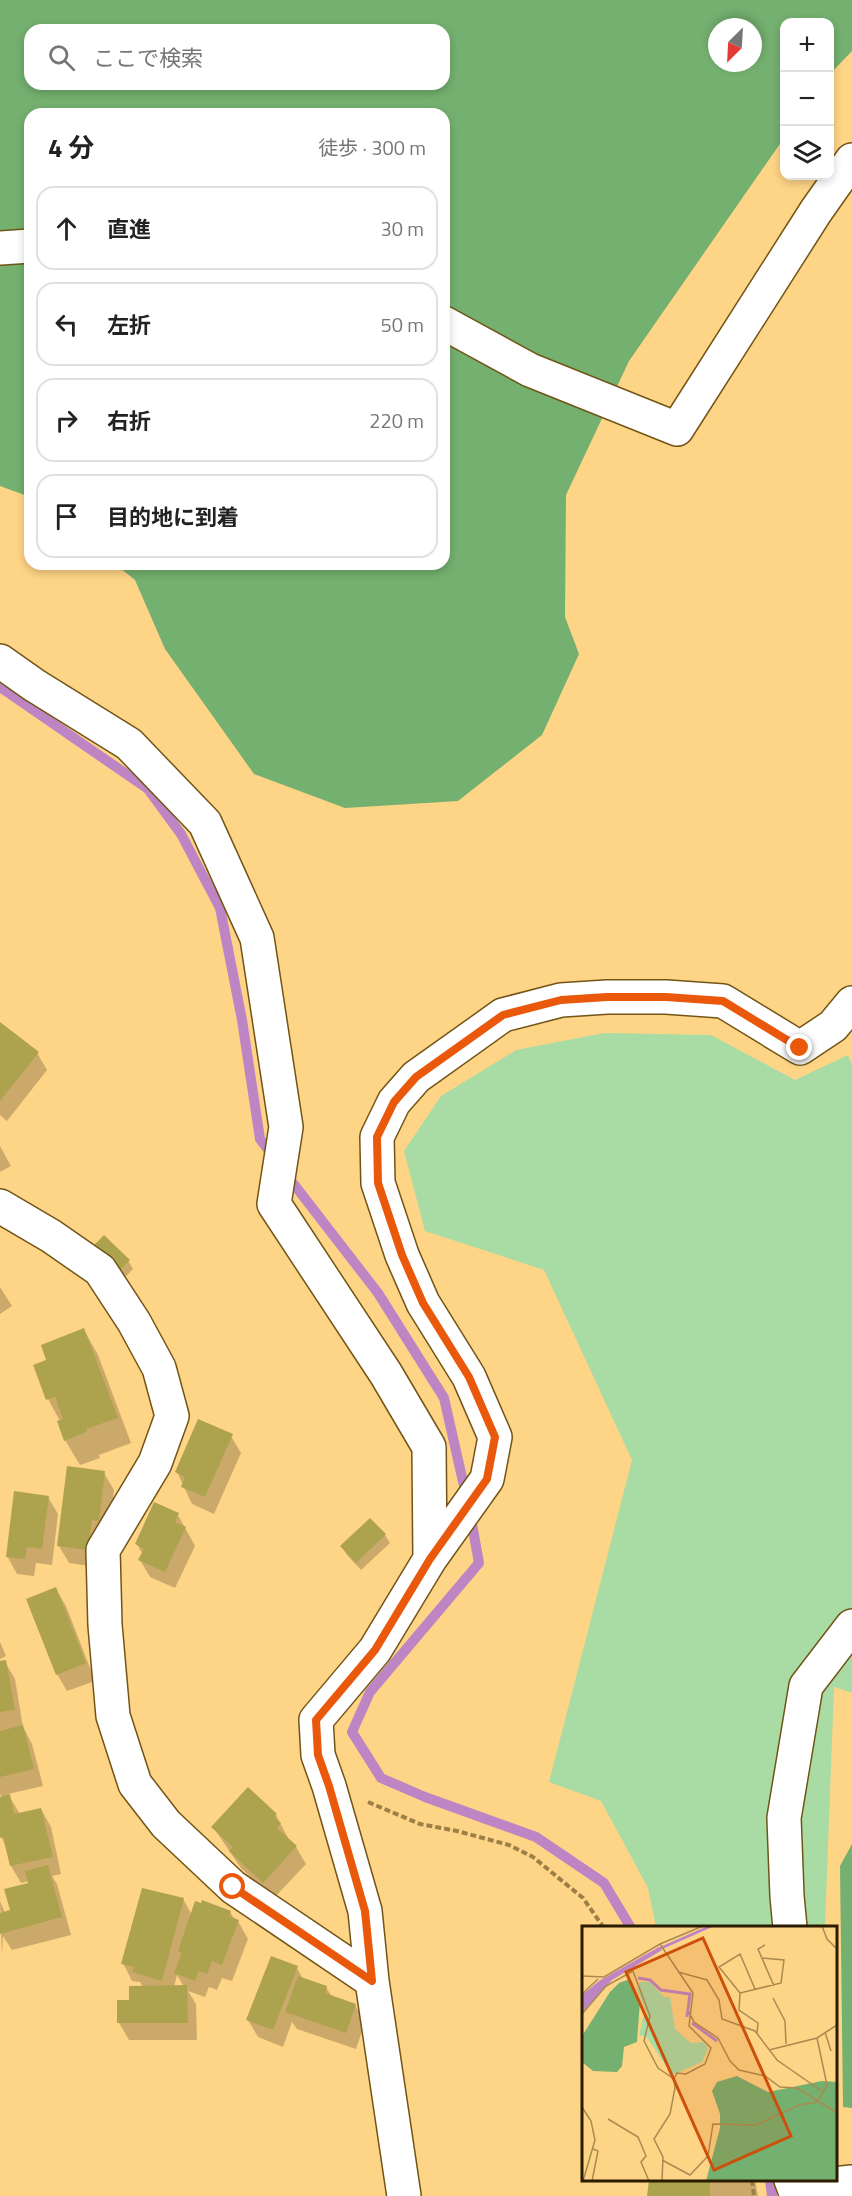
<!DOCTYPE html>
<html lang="ja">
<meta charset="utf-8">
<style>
body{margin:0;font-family:"Titillium Web","Noto Sans JP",sans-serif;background:#f6f6f6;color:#222}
.controls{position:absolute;right:18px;top:18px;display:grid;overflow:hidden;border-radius:12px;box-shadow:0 3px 9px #0003}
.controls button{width:54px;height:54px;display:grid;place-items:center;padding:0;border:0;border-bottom:2px solid #e0e0e0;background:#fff;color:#222;font:30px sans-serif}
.compass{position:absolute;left:708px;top:18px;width:54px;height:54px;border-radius:50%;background:#fff;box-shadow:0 3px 9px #0003;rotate:204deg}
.stop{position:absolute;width:18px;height:18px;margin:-14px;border:4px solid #ea580c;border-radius:50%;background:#fff}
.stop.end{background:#ea580c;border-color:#fff;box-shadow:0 2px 6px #0008}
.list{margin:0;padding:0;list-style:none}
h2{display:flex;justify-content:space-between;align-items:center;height:78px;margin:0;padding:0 24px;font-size:26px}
h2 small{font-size:20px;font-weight:400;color:#767676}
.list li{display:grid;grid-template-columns:39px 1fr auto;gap:18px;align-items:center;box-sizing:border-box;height:84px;margin:0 12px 12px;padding:0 12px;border:2px solid #e0e0e0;border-radius:18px}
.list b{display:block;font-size:22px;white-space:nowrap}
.list em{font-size:20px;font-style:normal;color:#767676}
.icon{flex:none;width:33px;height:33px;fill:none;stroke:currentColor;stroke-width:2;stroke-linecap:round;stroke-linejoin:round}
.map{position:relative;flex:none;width:852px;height:2196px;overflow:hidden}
.search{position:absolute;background:#fff;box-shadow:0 3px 9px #0003;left:24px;top:24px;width:426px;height:66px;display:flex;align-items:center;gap:15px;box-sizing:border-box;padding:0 21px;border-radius:18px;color:#767676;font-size:22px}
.panel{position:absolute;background:#fff;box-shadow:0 3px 9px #0003;left:24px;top:108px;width:426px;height:462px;border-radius:18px}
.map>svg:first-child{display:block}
.green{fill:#a9dca4}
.forest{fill:#74b06f;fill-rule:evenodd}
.shadow{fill:#0003;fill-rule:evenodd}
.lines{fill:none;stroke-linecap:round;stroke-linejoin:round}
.stream{stroke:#be85c5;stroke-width:10}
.building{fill:#ada34e}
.minor-casing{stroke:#725516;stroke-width:36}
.path{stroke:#9d7f48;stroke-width:4;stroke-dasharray:6 3;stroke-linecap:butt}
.minor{stroke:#fff;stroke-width:33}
.route{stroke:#ea580c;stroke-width:8}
.inset-river{fill:none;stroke:#be85c5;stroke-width:3}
.inset-road{fill:none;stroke:#aa8a50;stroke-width:1.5}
.view{fill:#cc500a;fill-opacity:0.15;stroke:#cc500a;stroke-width:3}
.inset-edge{fill:none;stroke:#2b1c00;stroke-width:3}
</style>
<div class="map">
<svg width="852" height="2196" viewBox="0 0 852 2196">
<rect width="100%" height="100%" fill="#fed486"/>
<path class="green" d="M604 1033 711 1035 795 1080 848 1055 852 1065V1693L834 1687 825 1927H656L648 1888 601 1801 549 1782 632 1460 544 1270 425 1231 404 1151 441 1096 516 1050Z"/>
<path class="forest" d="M0 0H852V51L830 74V22H784V138L629 361 566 495 565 617 579 654 542 735 458 801 345 808 254 774 165 649 135 580 115 564H444V114H30V497L0 486ZM717 27H753V63H717ZM30 30H444V84H30Z
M852 1844V2108L843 2107 840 1866Z"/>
<path class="shadow" d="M0 1023 37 1053 47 1070 7 1121 0 1115Z
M0 1146 11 1166 0 1172Z
M99 1255 128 1261 133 1269 123 1279Z
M0 1287 12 1306 0 1314Z
M84 1330 98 1355 131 1443 99 1455 100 1458 80 1465 65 1440 60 1421 48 1399V1361Z
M231 1436 241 1453 214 1514 192 1504 177 1472Z
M104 1473 114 1490 108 1538 97 1567 69 1563 59 1546Z
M48 1497 58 1514 52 1565 36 1563 34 1576 17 1574 7 1556Z
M178 1515 195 1546 175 1588 150 1577 140 1560 143 1555 137 1544Z
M370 1520 385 1535 390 1543 361 1570 347 1555 342 1547Z
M56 1589 66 1606 95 1681 67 1691 57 1674Z
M0 1642 6 1656 0 1659Z
M5 1662 15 1679 23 1727 32 1744 43 1786 8 1794 20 1814 41 1809 51 1827 61 1874 52 1876 57 1884 71 1935 12 1950 3 1936 2 1956 0 1901 5 1913 11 1911 30 1884 29 1881 21 1883 11 1866 7 1849 0 1834V1798H2L0 1794V1663Z
M276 1815 289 1840 296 1847 306 1864 273 1899 241 1868 213 1827Z
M183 1899 192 1915 230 1912 235 1920 238 1921 248 1939 232 1981 222 1978 217 1990 209 1987 205 1997 188 1991 196 2004 197 2040H129L119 2023 130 2002 143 1987 140 1982 132 1981 123 1963ZM177 1975 184 1987H174Z
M297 1968 303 1979 326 1987 332 1997 355 2005 365 2022 356 2049 297 2029 292 2022 283 2047 258 2037 248 2020Z
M651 2180H755L758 2196H649Z"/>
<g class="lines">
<path class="stream" d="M0 687 148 789 181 834 220 908 242 1020 260 1139 275 1159
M286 1174 378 1293 444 1398 466 1495
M470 1513 479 1563 370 1692 352 1732 381 1778 425 1797 536 1837 604 1883 631 1928
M770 2180 772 2196"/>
</g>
<path class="building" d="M0 1022 39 1052 0 1101Z
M104 1235 130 1260 118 1272 92 1247Z
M84 1328 118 1418 86 1429 87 1432 64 1441 57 1421 63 1419 55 1397 46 1400 33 1365 46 1360 41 1345Z
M198 1419 233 1434 205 1497 181 1487 185 1477 175 1472Z
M67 1466 105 1471 99 1521 92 1520 88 1550 57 1546Z
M14 1491 49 1496 42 1549 27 1547 25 1559 6 1557Z
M154 1502 179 1513 175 1522 186 1527 165 1572 138 1560 144 1549 135 1544Z
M370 1518 386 1534 356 1563 340 1546Z
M56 1587 86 1663 56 1675 26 1599Z
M6 1660 15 1710 0 1712V1661Z
M23 1725 34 1769 0 1777V1731Z
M248 1787 277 1814 274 1817 281 1823 277 1828 297 1846 263 1883 229 1851 233 1847 211 1827Z
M10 1794 14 1814 41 1808 53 1857 10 1866 3 1837 0 1838V1797Z
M48 1865 62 1917 0 1934V1913L10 1910 4 1889 28 1883 25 1871Z
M142 1888 184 1898 162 1981 132 1972 134 1967 121 1964Z
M202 1900 231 1911 229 1916 239 1920 222 1965 212 1961 207 1974 199 1971 195 1981 174 1973 182 1953 178 1951 195 1901 201 1903Z
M271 1956 298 1966 273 2030 246 2020Z
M298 1976 327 1986 325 1993 356 2004 346 2033 285 2012Z
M187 1985 188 2023H117V2000H129V1986Z
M649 2180H718V2181L710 2182V2196H647Z"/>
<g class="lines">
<g class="minor-casing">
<path id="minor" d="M0 248 30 246
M444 323 530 370 677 429 816 211 852 160
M0 661 34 685 129 744 205 823 257 938 286 1127 274 1204 386 1374 429 1447 430 1559
M0 1206 51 1236 100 1270 134 1322 159 1368 172 1416 155 1463 103 1550 105 1625 113 1716 135 1784 166 1824 233 1887 372 1981
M790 1928 787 1896 784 1818 806 1686 852 1626
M791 2180 794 2188 852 2182
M404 2196 372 1981 365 1911 329 1786 318 1755 316 1720 375 1650 430 1559 487 1479 495 1437 469 1377 423 1303 402 1255 378 1183 377 1137 394 1102 416 1077 503 1015 561 1000 607 997H666L723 1001 800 1048 833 1026 852 1003"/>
</g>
<path class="path" d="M368 1802 420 1824 457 1831 509 1845 533 1857 583 1898 604 1928
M752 2180 754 2196"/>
<use href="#minor" class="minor"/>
</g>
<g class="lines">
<path class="route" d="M233 1887 372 1981 365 1911 329 1786 318 1755 316 1720 375 1650 430 1559 487 1479 495 1437 469 1377 423 1303 402 1255 378 1183 377 1137 394 1102 416 1077 503 1015 561 1000 607 997H666L723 1001 800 1048"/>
</g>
<g transform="translate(582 1926)">
<rect width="255" height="255" fill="#fed486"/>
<path d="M58 56H68L82 71H88L93 103 109 117 121 116 126 122 120 136 90 149 64 110H57L61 91H66L55 63Z" fill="#a9dca4"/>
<path d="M48 53 58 75 55 116 42 121 40 140 35 146 11 145 0 136V110L28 66 37 57ZM155 150 186 166 240 155 255 156V255H124L138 202V188L130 165 135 156Z" fill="#74b06f"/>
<path d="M77 21 80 24 30 54 0 87V69L17 55Z" fill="#be85c5"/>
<path class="inset-river" d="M77 23 129 0M56 52 68 54 79 64 108 68 105 91M110 97 135 115"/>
<path class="inset-road" d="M240 0 245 13 255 23M78 18 111 67 107 100 129 122 123 138 104 148 95 147 92 153M183 19 176 23 192 60M96 46 125 54 137 74 140 93 173 105 195 134 241 166M0 50 22 51 78 18 121 0M158 67 137 41 158 28 173 63M0 68 16 53M191 72 203 95 204 118M107 86 112 96 136 112 148 135 157 144 183 150 198 161 215 162 255 187M0 88 24 60 51 45 68 90 62 115 76 142 92 153 93 162 88 188 72 213 81 231 80 255M243 106 249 125M175 107 176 97 157 84 158 67 199 57 202 34 180 32M187 124 235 112 255 99M0 181 9 195 13 214 1 255M26 193 56 211 64 230 59 236 67 255M80 234 108 249 126 230 131 198 174 199 217 179 235 176 245 159 235 112M10 255 16 225 11 223"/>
<path class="view" d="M121 12 209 210 132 244 44 46Z"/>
<rect width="255" height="255" class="inset-edge"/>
</g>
</svg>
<div class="controls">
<button>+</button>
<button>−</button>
<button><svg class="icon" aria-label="layers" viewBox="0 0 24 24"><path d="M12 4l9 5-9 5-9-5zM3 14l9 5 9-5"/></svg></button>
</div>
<svg class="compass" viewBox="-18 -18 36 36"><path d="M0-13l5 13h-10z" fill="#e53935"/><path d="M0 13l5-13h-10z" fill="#767676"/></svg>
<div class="stop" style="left:233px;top:1887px"></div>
<div class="stop end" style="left:800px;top:1048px"></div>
<div class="search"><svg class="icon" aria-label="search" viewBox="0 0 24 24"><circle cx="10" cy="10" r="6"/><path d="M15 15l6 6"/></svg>ここで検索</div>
<section class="panel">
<h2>4 分<small>徒歩 · 300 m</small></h2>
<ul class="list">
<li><svg class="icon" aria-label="ahead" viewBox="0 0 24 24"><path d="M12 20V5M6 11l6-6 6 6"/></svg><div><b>直進</b></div><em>30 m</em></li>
<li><svg class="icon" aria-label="left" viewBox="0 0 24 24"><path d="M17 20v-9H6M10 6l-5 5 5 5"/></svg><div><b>左折</b></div><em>50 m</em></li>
<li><svg class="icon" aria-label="right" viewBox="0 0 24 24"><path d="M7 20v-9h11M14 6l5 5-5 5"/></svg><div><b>右折</b></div><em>220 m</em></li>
<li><svg class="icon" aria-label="arrive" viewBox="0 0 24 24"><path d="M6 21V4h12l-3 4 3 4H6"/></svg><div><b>目的地に到着</b></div></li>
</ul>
</section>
</div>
